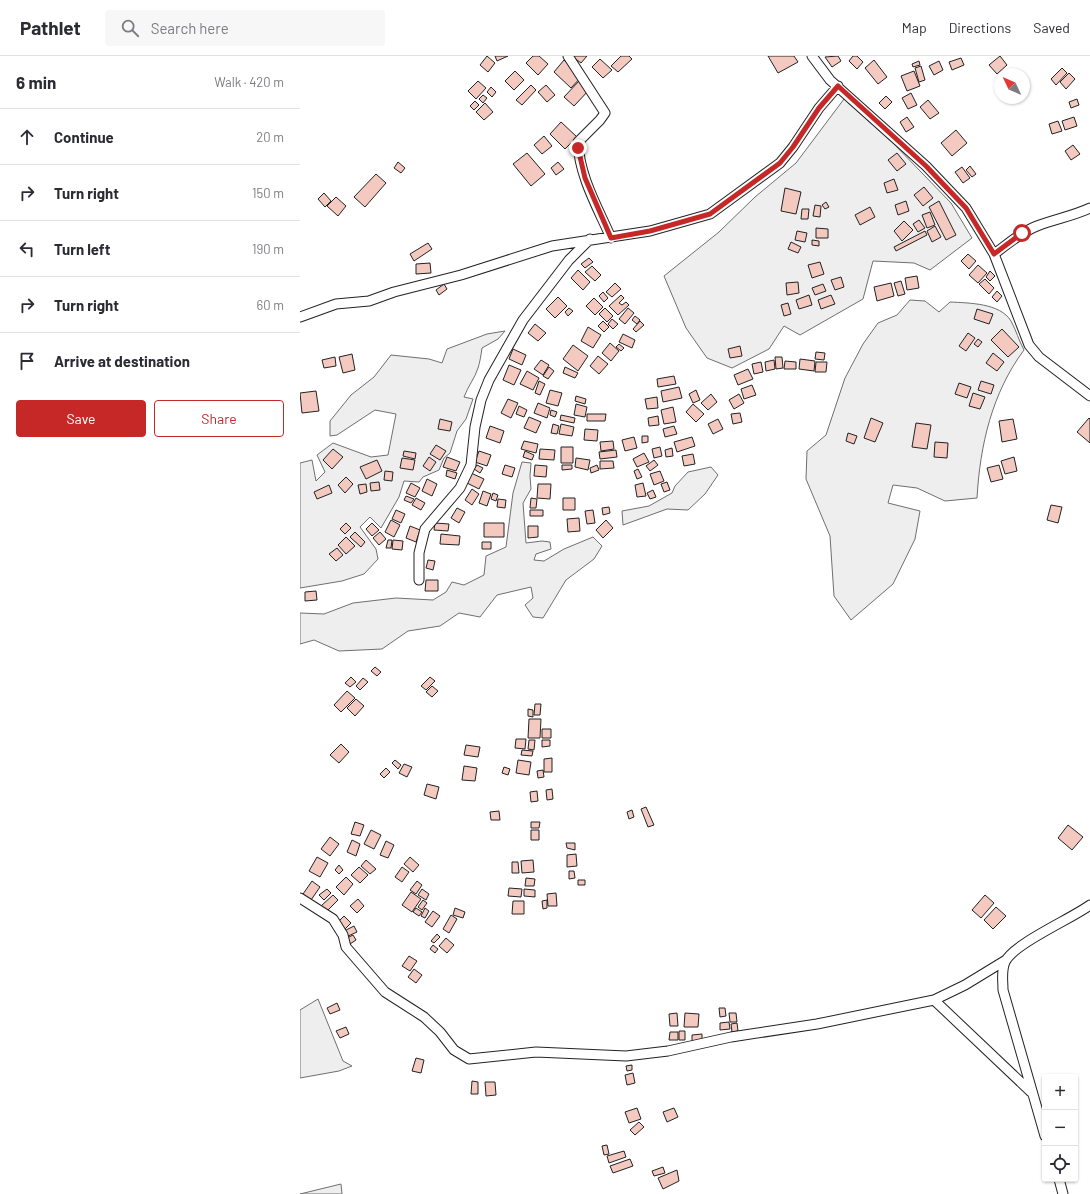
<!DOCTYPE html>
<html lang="en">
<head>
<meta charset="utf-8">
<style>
  :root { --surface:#fff; --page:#f7f7f7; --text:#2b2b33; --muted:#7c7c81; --line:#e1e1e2; --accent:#c62828 }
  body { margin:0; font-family:Barlow,sans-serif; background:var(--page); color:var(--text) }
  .controls { position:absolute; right:12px; bottom:12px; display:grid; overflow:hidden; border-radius:4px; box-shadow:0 1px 3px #0004 }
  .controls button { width:36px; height:36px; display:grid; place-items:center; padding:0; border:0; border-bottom:1px solid var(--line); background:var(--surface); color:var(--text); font:20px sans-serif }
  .compass { position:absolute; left:694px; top:12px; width:36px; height:36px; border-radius:50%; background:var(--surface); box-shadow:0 1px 3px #0004; rotate:314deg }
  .stop { position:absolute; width:12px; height:12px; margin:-9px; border:3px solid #c62828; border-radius:50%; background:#fff }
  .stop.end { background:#c62828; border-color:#fff; box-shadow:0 1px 4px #0008 }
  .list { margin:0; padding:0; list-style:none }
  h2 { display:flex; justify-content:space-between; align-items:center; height:52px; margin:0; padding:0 16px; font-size:17px }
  h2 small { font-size:13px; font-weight:400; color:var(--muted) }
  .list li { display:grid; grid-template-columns:26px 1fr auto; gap:12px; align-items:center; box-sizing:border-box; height:56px; padding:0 16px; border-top:1px solid var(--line) }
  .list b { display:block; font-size:15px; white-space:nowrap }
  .list em { font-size:13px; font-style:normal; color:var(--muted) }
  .actions { display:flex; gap:8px; padding:12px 16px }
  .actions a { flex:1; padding:9px 0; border:1px solid var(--accent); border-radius:4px; text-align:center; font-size:14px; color:var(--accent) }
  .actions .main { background:var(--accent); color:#fff }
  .icon { flex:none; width:22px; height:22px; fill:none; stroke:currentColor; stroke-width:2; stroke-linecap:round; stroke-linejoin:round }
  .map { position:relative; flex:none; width:790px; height:1138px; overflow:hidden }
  header { display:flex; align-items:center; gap:24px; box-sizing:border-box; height:56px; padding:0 20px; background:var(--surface); border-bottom:1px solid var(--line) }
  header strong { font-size:19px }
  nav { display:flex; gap:22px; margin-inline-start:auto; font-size:14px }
  .search { width:280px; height:36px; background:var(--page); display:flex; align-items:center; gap:10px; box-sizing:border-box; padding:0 14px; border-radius:4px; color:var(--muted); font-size:15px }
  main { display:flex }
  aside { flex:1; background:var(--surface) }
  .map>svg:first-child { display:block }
  .green { fill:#eee; stroke:#6f6f6f }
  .building { fill:#f3c9c0; stroke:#222 }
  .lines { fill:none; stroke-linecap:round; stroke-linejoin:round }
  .street-casing { stroke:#222; stroke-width:11 }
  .street { stroke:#fff; stroke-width:9 }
  .route { stroke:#c62828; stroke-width:5 }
</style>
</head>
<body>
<header>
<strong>Pathlet</strong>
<div class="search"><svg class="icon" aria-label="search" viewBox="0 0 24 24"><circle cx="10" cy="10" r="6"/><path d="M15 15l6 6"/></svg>Search here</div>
<nav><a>Map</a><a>Directions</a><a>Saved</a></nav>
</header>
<main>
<aside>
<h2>6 min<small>Walk · 420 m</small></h2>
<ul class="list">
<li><svg class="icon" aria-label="ahead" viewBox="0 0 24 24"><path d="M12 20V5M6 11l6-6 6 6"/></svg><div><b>Continue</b></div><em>20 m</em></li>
<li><svg class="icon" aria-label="right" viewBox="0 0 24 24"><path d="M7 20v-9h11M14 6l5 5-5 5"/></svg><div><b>Turn right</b></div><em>150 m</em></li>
<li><svg class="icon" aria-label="left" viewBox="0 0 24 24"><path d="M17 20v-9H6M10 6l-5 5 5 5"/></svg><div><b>Turn left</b></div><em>190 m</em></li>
<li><svg class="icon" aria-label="right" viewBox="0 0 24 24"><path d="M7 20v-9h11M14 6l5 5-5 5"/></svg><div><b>Turn right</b></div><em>60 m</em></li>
<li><svg class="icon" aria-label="arrive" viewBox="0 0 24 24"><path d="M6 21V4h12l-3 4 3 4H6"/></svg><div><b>Arrive at destination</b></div></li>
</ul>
<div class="actions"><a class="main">Save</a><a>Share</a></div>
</aside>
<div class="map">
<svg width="790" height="1138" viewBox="0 0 790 1138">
  <rect width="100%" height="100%" fill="#fff"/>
  <path class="green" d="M544 43 593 87 651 147 672 182 630 214 614 207 573 205 563 243 500 279 484 270 469 293 432 312 407 302 386 272 364 220 419 176 455 141 496 107Z
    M610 244 625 245 639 256 650 246C669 247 700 247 711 265 716 274 719 285 724 294 692 337 680 389 677 442L645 445 617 432 593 429 588 447 620 455 615 483 593 528 551 564 534 540 530 480 506 423 507 395 526 379 545 322 563 288 578 267 597 259Z
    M205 275 198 283 182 292C181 299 180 306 178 312 175 322 168 330 164 341L173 343 166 363 157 375 150 397 144 402 139 414 123 421 119 426 104 425 99 441 81 472 70 461 60 471 76 493 78 503 64 518 42 525 0 532V407L12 404 16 425 25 416 17 399 33 387 71 401 88 399 96 358 75 354 37 379 30 380V365L51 339 74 321 91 299 129 303 142 307 147 293 187 278Z
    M222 406 231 407 230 420 231 433 223 447 226 487 242 485 250 486 251 493 236 498 234 504 244 505 264 493 293 481 302 490 294 503 266 524 243 562 233 561 225 549 233 542 231 531 197 539 180 561 159 557 140 570 108 575 82 593 39 595 14 584 0 588V557L24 558 53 547 96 542 133 544 146 536 152 526 164 529 184 519 186 500 206 491 213 437Z
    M411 411 418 419 405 438 388 454 367 453 323 469 322 455 349 450 372 437 375 430 388 416Z
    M18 943 43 1005 52 1010 39 1015 0 1022V954Z
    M41 1128 42 1138H0Z"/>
  <path class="building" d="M187 0 195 7 188 16 180 9Z
    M195 0H208L197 5Z
    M233 0H239L248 8 238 19 226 7Z
    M274 0H287L281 7 273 1Z
    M321 0H329L332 3 318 16 311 10Z
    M468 0H494L498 6 478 17Z
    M538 0 541 5 532 11 525 1Z
    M553 0H557L563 6 557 13 549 5Z
    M700 0 707 9 697 18 689 9Z
    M661 2 664 9 652 14 649 6Z
    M300 3 312 14 303 22 292 11Z
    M264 4 282 20 271 32 254 16Z
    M574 4 587 21 578 28 565 12Z
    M619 5 620 9 613 11 612 8Z
    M639 5 643 14 634 19 629 10Z
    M621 10 625 24 619 26 615 12Z
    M762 12 767 17 756 29 751 23Z
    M215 15 224 24 214 34 205 25Z
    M614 15 620 30 607 35 601 20Z
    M769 17 775 23 766 33 760 26Z
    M280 24 290 33 274 50 264 41Z
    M178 25 186 32 176 43 168 35Z
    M231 29 236 34 222 49 216 44Z
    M246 29 255 39 247 46 238 36Z
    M191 31 196 36 192 41 187 36Z
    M611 37 617 49 608 53 602 42Z
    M183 39 187 42 183 47 179 43Z
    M586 40 592 46 585 53 579 47Z
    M777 43 779 49 771 52 769 46Z
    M628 44 639 57 630 63 620 51Z
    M175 45 179 49 174 54 170 50Z
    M185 47 193 56 184 64 176 56Z
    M607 61 614 71 606 76 600 66Z
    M774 61 777 70 765 74 762 65Z
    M758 65 762 75 752 78 749 68Z
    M261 66 277 81 265 93 250 78Z
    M656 74 667 87 652 100 641 87Z
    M244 80 252 90 242 98 234 89Z
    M773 89 780 98 771 104 765 95Z
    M227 97 245 118 231 130 213 108Z
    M597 97 606 108 597 115 588 104Z
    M98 106 105 112 101 117 94 112Z
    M258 106 264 113 256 119 251 112Z
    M670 110 676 118 672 121 666 114Z
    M662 111 670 122 663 127 655 116Z
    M76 118 86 127 65 151 54 141Z
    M594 123 598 134 587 137 584 127Z
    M624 131 633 142 623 150 614 139Z
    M485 132 501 136 496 158 481 155Z
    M24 137 31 145 25 151 18 143Z
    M36 141 46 150 38 160 27 150Z
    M606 145 609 155 598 159 595 149Z
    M639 145 656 179 646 184 629 151Z
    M526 146 529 151 525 153 522 149Z
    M515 149 521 150 520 161 513 160Z
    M570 151 575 161 560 169 555 159Z
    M502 153H509L508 163H501Z
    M630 156 635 169 627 172 622 159Z
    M619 164 625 172 618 176 613 168Z
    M604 165 613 174 602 185 594 175Z
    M635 170 641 181 632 186 627 175Z
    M516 172 528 173V182H516Z
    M497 175 507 177 505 186 495 184Z
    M625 175 627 179 596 195 594 191Z
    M512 184 519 185V190L512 189Z
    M491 186 501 191 498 197 488 193Z
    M128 187 132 193 114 205 110 198Z
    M668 198 676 205 669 213 661 205Z
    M289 202 293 206 285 212 281 208Z
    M520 206 524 218 512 222 508 209Z
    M130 207 131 217 116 218V208Z
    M678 209 687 217 678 227 669 219Z
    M292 210 301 219 295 225 285 216Z
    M278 214 290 226 283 234 271 222Z
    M690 215 695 220 690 225 686 221Z
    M617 220 619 232 607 234 605 222Z
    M541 221 544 231 535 234 531 224Z
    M685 223 694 232 689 238 679 228Z
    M601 225 605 238 598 240 594 227Z
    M498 226 499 237 487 239 486 227Z
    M315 227 321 233 312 241 306 236Z
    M591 227 594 240 577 245 574 231Z
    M144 228 147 233 139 239 136 234Z
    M523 228 526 235 515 239 512 232Z
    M697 235 702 240 697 246 692 241Z
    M303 236 308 242 304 246 299 240Z
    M321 239 324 242 319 247 322 249 326 246 329 249 318 259 309 250Z
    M509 239 512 249 499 253 496 244Z
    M531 239 535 248 521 253 518 244Z
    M258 241 267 250 255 262 246 253Z
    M294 242 303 251 295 259 286 250Z
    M488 247 491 258 484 260 481 249Z
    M269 252 273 255 268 260 265 256Z
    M305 252 313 260 307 266 299 258Z
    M328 252 334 257 325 268 319 263Z
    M677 253 693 258 689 268 674 263Z
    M335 260 340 264 337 268 332 264Z
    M312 263 318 268 313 273 308 268Z
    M303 265 309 271 304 276 298 270Z
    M340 265 344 269 336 276 333 273Z
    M235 268 246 277 238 285 228 277Z
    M288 271 301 279 293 292 281 285Z
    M702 273 719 291 708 301 691 284Z
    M668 277 675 282 666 295 659 290Z
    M323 278 335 284 332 292 319 286Z
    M678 283 682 286 678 291 674 288Z
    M310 287 319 295 311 305 302 297Z
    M319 288 324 292 321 295 316 291Z
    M273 289 288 300 278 315 263 303Z
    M440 290 442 300 430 302 428 293Z
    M213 293 226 299 222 309 209 303Z
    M516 296 525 297 524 304 515 303Z
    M693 297 704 306 697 315 686 307Z
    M52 298 55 314 43 317 39 301Z
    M298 300 308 308 299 318 290 310Z
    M35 301 36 310 24 312 22 304Z
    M475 301H482L483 312 476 313Z
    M500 303 515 305 514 315 499 313Z
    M241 304 249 309 243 319 234 313Z
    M474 304 475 313 466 315 465 306Z
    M485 305 496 306V313H484Z
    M461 306 463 316 454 318 452 308Z
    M516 306H527L526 316H515Z
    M209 309 221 314 214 329 203 324Z
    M249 311 254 315 248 323 243 320Z
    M265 311 278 317 275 322 263 317Z
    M448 313 453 323 438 329 434 319Z
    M227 315 239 322 233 334 220 328Z
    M374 320 376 328 358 331 357 323Z
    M239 325 245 328 240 339 235 337Z
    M681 325 694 329 691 338 678 334Z
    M659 327 671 331 667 342 655 338Z
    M452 329 456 339 444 343 441 333Z
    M379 331 382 342 363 346 361 335Z
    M250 334 262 337 258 350 246 347Z
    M396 334 400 344 393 347 389 338Z
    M16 335 19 355 2 357 0 337Z
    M673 337 685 341 680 353 669 350Z
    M411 338 417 346 408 354 401 347Z
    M439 338 444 347 434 353 429 344Z
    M276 340 286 343 285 348 275 345Z
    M357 341 358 352 347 353 345 343Z
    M208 343 218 347 211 362 201 357Z
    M238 347 250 352 247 362 234 357Z
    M276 348 287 351 285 361 274 359Z
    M393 348 404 358 396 366 386 356Z
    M219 350 227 354 224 361 216 358Z
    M373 351 376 366 364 368 361 354Z
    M251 354 257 356 255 361 250 359Z
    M440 357 442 366 433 368 431 358Z
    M287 358H306L305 365H287Z
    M261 359 275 362 274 367 260 364Z
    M358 360 359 369 349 370 348 362Z
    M229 361 241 366 236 377 224 372Z
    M571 362 583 367 575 386 564 382Z
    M789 362 790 363V387L777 376Z
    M140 363 152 366 150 375 138 373Z
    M418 363 423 373 413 378 408 368Z
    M713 363 717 383 702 386 699 365Z
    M616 367 631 369 627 393 612 391Z
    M253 368 259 370 257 378 251 377Z
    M261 368 274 371 272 380 259 378Z
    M190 370 204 375 200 387 186 382Z
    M374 370 377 378 365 381 363 373Z
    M285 373 298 374 297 385 284 384Z
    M548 377 557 380 554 388 546 385Z
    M342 380H348V386L342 387Z
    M334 381 337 392 325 395 322 384Z
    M392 381 395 390 377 396 374 386Z
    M224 385 238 388 236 397 221 393Z
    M313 385 314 393 301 395 300 386Z
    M635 386 648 387 647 402 634 401Z
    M136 389 146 395 140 404 130 398Z
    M261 391H273V407H261Z
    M360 391 362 400 354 402 352 393Z
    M372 392 373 400 366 401 365 394Z
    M33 393 43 401 32 413 23 404Z
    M240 393 255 394 254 404 239 403Z
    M316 394 317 401 300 403 299 396Z
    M104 395 116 397 115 403 103 400Z
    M179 395 191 399 187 410 175 406Z
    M225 395 234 399 232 404 223 401Z
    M344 397 349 406 337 411 333 403Z
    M393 398 395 408 384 410 382 400Z
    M129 401 136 406 130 415 123 410Z
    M147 401 160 406 156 415 143 411Z
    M714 401 717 415 705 418 701 405Z
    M102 402 115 404 113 414 100 412Z
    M276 402 290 404 288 414 275 411Z
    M77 404 82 415 66 423 60 411Z
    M354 404 358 409 350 415 346 410Z
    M300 405H313L314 412 300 413Z
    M177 409 183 412 180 417 174 413Z
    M205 409 215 412 212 421 202 418Z
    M235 409 247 410 246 421 234 420Z
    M262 409H272V413L262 414Z
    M297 409 299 414 291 417 290 412Z
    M699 409 703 423 691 426 687 412Z
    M338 413 342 421 337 423 334 415Z
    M147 414 157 417 155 423 146 420Z
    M85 415 93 416 92 425 84 424Z
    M360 415 364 425 354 429 350 418Z
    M171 417 184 423 179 433 167 427Z
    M46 421 53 428 45 437 38 429Z
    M127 423 137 428 132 440 122 435Z
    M79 426 80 434 71 435 70 427Z
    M367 426 370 434 364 436 361 428Z
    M111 427 120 432 115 441 106 437Z
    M343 427 346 440 337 441 335 429Z
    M66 428 67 436 60 438 58 429Z
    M238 428H251L250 443 237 442Z
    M29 429 32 437 17 443 14 436Z
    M172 433 179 438 172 449 165 444Z
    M353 434 356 441 350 443 347 437Z
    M183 435 191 438 187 450 179 447Z
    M193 437 198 439 196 445 191 443Z
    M106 440 114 443 111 447 104 444Z
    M116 442 125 447 121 454 112 449Z
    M231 442 237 443 236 452H230Z
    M263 442H275V454H263Z
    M198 443 206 444 205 452 197 451Z
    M751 449 762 451 758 467 747 464Z
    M309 451 310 457 303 459 302 452Z
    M157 452 165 456 159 467 151 462Z
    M96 454 105 458 101 467 92 463Z
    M230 454H243V460H230Z
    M293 454 295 467 287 468 285 455Z
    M279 462 280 475 268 476 267 463Z
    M91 464 100 469 94 481 85 476Z
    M306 464 313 472 303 482 296 474Z
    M46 467 51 472 45 478 40 473Z
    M72 467 79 474 72 480 66 473Z
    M135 467 149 468 148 475 134 474Z
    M184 467H204V481H184Z
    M110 470 120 474 116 486 106 482Z
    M228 470H238V481L228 482Z
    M55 476 65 486 61 491 50 481Z
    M80 476 86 483 79 489 73 482Z
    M141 478 160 480 159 489 140 488Z
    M46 481 55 490 46 498 38 489Z
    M88 484H92L91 492H86Z
    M93 484 103 485 102 494 92 493Z
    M182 486H191V493H182Z
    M37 492 43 499 36 505 29 498Z
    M128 504 135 505 133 514 126 512Z
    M126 524H138V535H125Z
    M16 535 17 544 5 545V536Z
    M75 611 81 616 77 620 71 615Z
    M51 621 56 626 50 631 45 627Z
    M130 621 135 625 126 634 121 630Z
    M63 622 68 626 60 634 56 630Z
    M132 630 138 635 132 641 126 636Z
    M47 635 55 642 41 656 34 649Z
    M56 643 64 650 55 660 47 652Z
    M235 648H241L240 659H234Z
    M228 653 233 654V661L228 660Z
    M229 663H241L240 682H228Z
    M242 673H251V682H242Z
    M216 683H226L225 693 215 692Z
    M229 684H235L234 694 228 693Z
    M242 684H250V690L242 691Z
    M41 688 49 696 39 707 30 699Z
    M166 689 180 691 178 701 164 699Z
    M222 694 233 695 232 700 221 699Z
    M252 702V716H244V703Z
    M95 704 101 709 98 713 92 707Z
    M218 704 231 706 229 719 216 717Z
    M104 708 112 711 107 721 99 717Z
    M164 710 177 712 175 725 162 724Z
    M204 711 210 713 208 719 202 717Z
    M86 712 90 716 84 722 80 718Z
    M243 714 244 721 238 722 237 715Z
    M127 728 139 731 136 743 124 739Z
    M252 733 253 743 247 744 246 734Z
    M237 735 238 745 231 746 230 736Z
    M346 751 354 769 348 771 341 753Z
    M332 754 334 761 329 763 327 756Z
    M199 755 200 764H191L190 756Z
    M55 766 64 769 60 780 51 778Z
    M231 766H240L239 772H231Z
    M768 769 783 781 772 794 758 782Z
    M71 774 81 779 74 793 64 788Z
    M231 774H239V784H231Z
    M30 781 39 788 30 800 21 793Z
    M52 784 60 788 56 800 47 796Z
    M86 785 94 789 88 802 80 799Z
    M266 787H275V794L267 792Z
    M276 798 277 810 267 811V799Z
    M17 801 28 807 20 821 9 815Z
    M110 801 119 809 113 816 104 808Z
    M66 804 76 813 70 818 61 810Z
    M233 804 234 816 222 817 221 805Z
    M212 806H218L219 817H212Z
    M39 809 43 814 39 818 35 814Z
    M59 811 68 819 60 827 51 819Z
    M102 811 109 816 102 826 95 821Z
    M269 815H274L275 822 269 823Z
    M46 821 53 828 44 839 36 831Z
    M226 822 235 823 234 830H225Z
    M278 824H285V829H278Z
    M12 825 20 831 11 844 3 838Z
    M117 825 122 829 116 838 110 834Z
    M209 832 222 833 221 841 208 840Z
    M27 833 31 837 24 844 19 839Z
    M122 833 129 838 126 844 118 839Z
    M224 833 235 834V841L224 840Z
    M111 836 121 843 112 856 102 849Z
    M256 837 257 850H248L247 838Z
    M33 839 38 844 27 855 21 850Z
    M685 839 694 847 681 862 672 854Z
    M58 843 64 850 57 857 50 850Z
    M123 844 127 847 122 854 118 851Z
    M247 844V852L243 853 242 845Z
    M213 845H224V858H212Z
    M696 851 706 860 693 873 684 864Z
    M116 852 122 856 119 860 113 856Z
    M125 852 129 855 125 862 121 860Z
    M155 852 165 856 163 862 153 859Z
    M133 855 140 860 132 871 125 866Z
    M151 859 157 863 149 877 143 873Z
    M44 860 51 867 45 873 38 866Z
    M54 870 57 876 46 881 44 875Z
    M137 878 140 881 134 887 131 885Z
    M53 879 56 884 50 888 47 882Z
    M146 882 154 889 147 897 139 890Z
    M133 889 138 893 135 897 130 893Z
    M109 900 117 905 110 915 102 910Z
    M114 913 122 919 116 927 108 921Z
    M37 947 40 954 30 958 27 952Z
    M419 952H425L426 960 420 961Z
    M377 957 378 970H370L369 958Z
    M385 957 399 958 398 971H384Z
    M429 957H436L437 966H430Z
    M429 966 430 973 420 974V967Z
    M437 967 438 975 432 976 431 968Z
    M46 971 49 978 40 982 36 975Z
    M379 975H385V984H379Z
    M370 976H378V984H369Z
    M402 978V984L392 985V979Z
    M116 1002 124 1004 121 1017 112 1015Z
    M332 1009V1014L327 1015 326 1010Z
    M333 1017 335 1027 327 1029 325 1019Z
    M172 1025 178 1026V1038H171Z
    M185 1026H195L196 1039 186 1040Z
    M337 1052 341 1063 329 1067 325 1056Z
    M374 1052 378 1061 367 1066 363 1056Z
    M339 1066 344 1071 335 1079 330 1074Z
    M307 1089 309 1098 304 1099 302 1090Z
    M324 1095 326 1101 309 1107 307 1100Z
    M330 1103 333 1110 313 1117 310 1110Z
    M363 1111 365 1117 354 1120 352 1115Z
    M377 1114 379 1125 363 1133 358 1122Z"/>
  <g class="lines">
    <defs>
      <path id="street" d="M268 0 305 57 300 64 278 86C279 120 298 152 311 182
        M512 0 530 24 626 110 666 152 694 198 729 289 739 301 790 340
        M694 198C708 188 721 176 737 170 755 163 773 160 790 152
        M0 261 36 248 69 245 94 236 161 219 252 190 350 175 410 158 480 107 493 91 519 52 538 30
        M119 524V497L125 473 160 432 171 409 175 371 181 344 189 324 223 264 269 204 290 183
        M0 842 33 863 43 879 46 891 85 936 124 961 140 976 154 994 169 1003 236 996 326 1000 368 995 431 981 517 968 634 944 665 929 706 904
        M634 944 731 1036
        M745 1080 703 934C703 924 701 915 705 906 713 888 771 863 790 849
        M759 1123 763 1138"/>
    </defs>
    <use href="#street" class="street-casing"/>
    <use href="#street" class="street"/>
  </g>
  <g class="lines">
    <path class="route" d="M278 92 285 122 311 182 350 175 410 158 480 107 493 91 519 52 538 30 626 110 666 152 694 198 722 177"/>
  </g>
</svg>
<div class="controls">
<button>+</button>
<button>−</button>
<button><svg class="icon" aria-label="locate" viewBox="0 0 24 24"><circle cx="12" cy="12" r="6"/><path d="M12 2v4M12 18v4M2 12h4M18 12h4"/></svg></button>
</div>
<svg class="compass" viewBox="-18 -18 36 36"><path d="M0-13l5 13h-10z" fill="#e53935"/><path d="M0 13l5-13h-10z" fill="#7c7c81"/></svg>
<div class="stop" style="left:722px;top:177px"></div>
<div class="stop end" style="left:278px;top:92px"></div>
</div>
</main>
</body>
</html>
